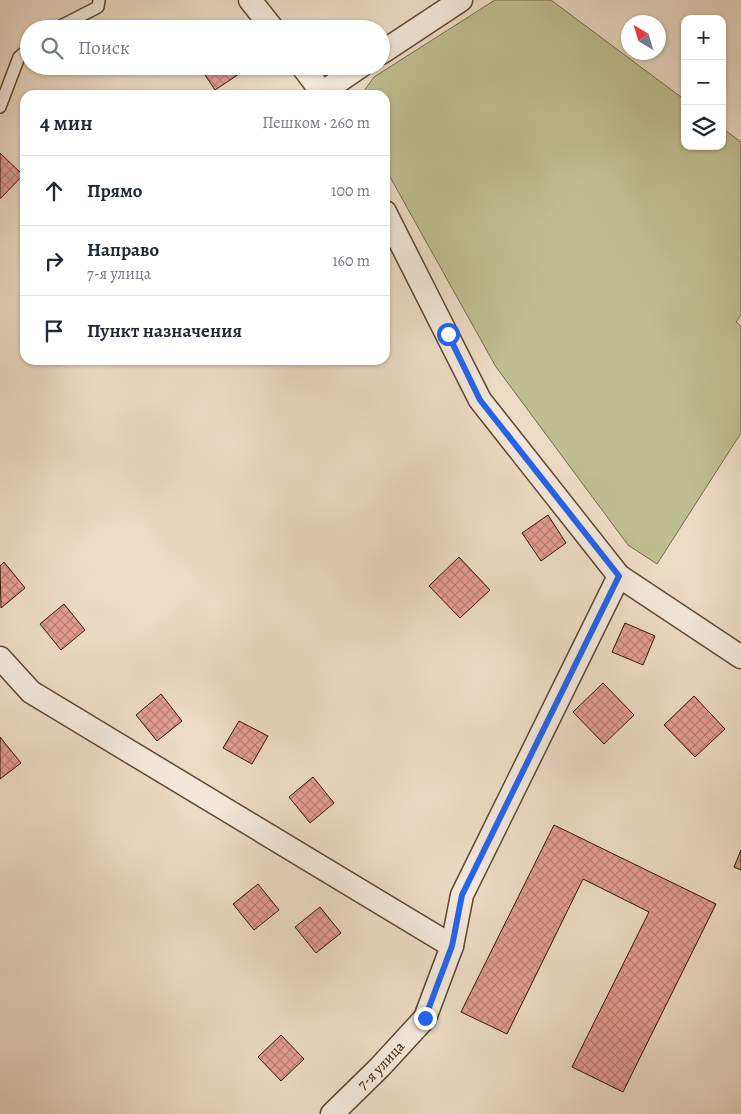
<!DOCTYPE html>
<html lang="ru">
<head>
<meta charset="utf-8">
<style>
  :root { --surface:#fff; --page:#f6f6f7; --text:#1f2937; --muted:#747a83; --line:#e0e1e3 }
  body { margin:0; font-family:Alegreya,serif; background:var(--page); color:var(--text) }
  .controls { position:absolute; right:15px; top:15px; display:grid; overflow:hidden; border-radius:10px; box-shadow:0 1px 4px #0004 }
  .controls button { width:45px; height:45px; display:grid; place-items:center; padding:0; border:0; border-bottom:1px solid var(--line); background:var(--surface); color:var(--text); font:25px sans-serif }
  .compass { position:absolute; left:621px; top:15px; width:45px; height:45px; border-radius:50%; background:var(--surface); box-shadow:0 1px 4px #0004; rotate:322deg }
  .stop { position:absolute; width:15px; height:15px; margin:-11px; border:4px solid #2563eb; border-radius:50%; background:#fff }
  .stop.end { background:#2563eb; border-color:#fff; box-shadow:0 1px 5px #0008 }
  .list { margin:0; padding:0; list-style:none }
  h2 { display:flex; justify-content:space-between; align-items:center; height:65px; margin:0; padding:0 20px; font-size:21px }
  h2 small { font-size:16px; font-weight:400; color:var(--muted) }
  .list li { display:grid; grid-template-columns:32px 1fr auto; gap:15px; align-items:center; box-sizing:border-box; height:70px; padding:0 20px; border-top:1px solid var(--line) }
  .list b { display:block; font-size:19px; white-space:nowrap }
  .list p { margin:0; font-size:16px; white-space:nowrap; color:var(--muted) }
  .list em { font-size:16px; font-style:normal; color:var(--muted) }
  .icon { flex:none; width:28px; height:28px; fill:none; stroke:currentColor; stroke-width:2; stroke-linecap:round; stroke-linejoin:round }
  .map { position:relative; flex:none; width:741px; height:1114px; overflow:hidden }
  .search { position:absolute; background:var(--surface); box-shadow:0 1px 4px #0004; left:20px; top:20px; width:370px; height:55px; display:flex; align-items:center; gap:12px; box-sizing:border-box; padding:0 18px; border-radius:28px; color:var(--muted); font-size:19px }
  .panel { position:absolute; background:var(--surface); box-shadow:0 1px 4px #0004; left:20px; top:90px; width:370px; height:275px; border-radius:15px }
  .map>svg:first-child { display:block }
  .park { fill:#bebd90; stroke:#776a48 }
  .building { fill:url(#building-cross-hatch); stroke:#301600 }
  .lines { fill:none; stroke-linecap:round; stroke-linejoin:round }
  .lane-casing { stroke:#5f4731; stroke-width:14 }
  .street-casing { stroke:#5f4731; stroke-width:25 }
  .lane { stroke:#f2e7d9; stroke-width:11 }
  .street { stroke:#f2e7d9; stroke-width:22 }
  .route { stroke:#2563eb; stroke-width:6 }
  .labels { text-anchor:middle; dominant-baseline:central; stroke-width:5; stroke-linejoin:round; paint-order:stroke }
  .street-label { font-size:15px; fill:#301600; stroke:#f2e7d9 }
</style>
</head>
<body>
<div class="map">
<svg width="741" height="1114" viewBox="0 0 741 1114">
  <defs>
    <pattern id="building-cross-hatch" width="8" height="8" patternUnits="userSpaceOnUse" patternTransform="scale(1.25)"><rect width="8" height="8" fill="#e39c92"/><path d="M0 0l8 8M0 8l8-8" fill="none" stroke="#b87e75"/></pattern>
  </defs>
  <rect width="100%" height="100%" fill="#ebdac4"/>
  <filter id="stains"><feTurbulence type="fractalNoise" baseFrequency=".004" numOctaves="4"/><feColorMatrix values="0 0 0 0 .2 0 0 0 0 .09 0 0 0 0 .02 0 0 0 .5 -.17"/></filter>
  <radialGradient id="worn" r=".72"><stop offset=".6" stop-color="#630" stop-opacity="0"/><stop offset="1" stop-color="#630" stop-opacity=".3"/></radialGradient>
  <path class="park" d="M495 0H551L685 100V146H722V128L741 142V315L736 322 741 326V433L657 564 628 545 496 367 385 168V95H361L374 77Z"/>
  <path class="building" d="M199 66H238L242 72 215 90Z
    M0 153 23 175 1 198H0Z
    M548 515 566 543 541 561 522 533Z
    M459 557 490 590 460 618 429 586Z
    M4 562 25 588 1 608 0 566Z
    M64 604 85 630 61 650 40 624Z
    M625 623 655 636 643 665 612 652Z
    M603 683 634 715 604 744 573 712Z
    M161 694 182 721 157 741 136 715Z
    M694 696 725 729 695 757 664 725Z
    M239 721 268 736 252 764 223 748Z
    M0 737 21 763 0 779Z
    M313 777 334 803 310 823 289 797Z
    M554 825 716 904 623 1092 572 1067 649 912 583 879 507 1034 461 1012Z
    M741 850V870L734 867Z
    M258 884 279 910 254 930 233 904Z
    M320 907 341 933 316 953 295 927Z
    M281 1035 304 1059 281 1081 258 1057Z"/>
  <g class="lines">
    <defs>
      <path id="lane" d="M55 29 98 7 99 0
        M0 107 19 57 29 49"/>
      <g id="street">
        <path d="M250 0 273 29"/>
        <path d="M381 53 461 0"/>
        <path d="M302 66 324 95"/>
        <path d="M323 92 361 66"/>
        <path d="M385 212 480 400 619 576 741 657"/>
        <path d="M0 658 31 692 452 946"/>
        <path id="s1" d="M332 1114 380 1067 425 1018 452 946 462 895 619 576"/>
      </g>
    </defs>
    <use href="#lane" class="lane-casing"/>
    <use href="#street" class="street-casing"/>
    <use href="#lane" class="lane"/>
    <use href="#street" class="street"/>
  </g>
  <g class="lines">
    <path class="route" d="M425 1018 452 946 462 895 619 576 480 400 448 334"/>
  </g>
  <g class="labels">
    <g class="street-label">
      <text stroke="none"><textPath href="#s1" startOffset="69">7-я улица</textPath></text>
    </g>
  </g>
  <rect width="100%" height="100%" filter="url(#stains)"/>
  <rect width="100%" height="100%" fill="url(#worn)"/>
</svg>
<div class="controls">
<button>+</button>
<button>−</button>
<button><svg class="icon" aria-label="layers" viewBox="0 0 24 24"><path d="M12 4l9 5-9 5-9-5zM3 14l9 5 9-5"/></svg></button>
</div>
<svg class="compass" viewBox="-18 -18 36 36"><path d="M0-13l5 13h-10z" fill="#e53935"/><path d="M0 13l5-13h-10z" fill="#747a83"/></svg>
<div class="stop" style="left:448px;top:334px"></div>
<div class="stop end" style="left:425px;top:1018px"></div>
<div class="search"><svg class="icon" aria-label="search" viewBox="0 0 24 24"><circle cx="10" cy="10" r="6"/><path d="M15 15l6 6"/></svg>Поиск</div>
<section class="panel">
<h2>4 мин<small>Пешком · 260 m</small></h2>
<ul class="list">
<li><svg class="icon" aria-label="ahead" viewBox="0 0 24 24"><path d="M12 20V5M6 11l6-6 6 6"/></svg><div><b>Прямо</b></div><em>100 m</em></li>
<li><svg class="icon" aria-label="right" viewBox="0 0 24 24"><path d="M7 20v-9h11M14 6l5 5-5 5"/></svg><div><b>Направо</b><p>7-я улица</p></div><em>160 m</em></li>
<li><svg class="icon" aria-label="arrive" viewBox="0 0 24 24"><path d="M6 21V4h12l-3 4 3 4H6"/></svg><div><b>Пункт назначения</b></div></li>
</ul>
</section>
</div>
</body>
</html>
